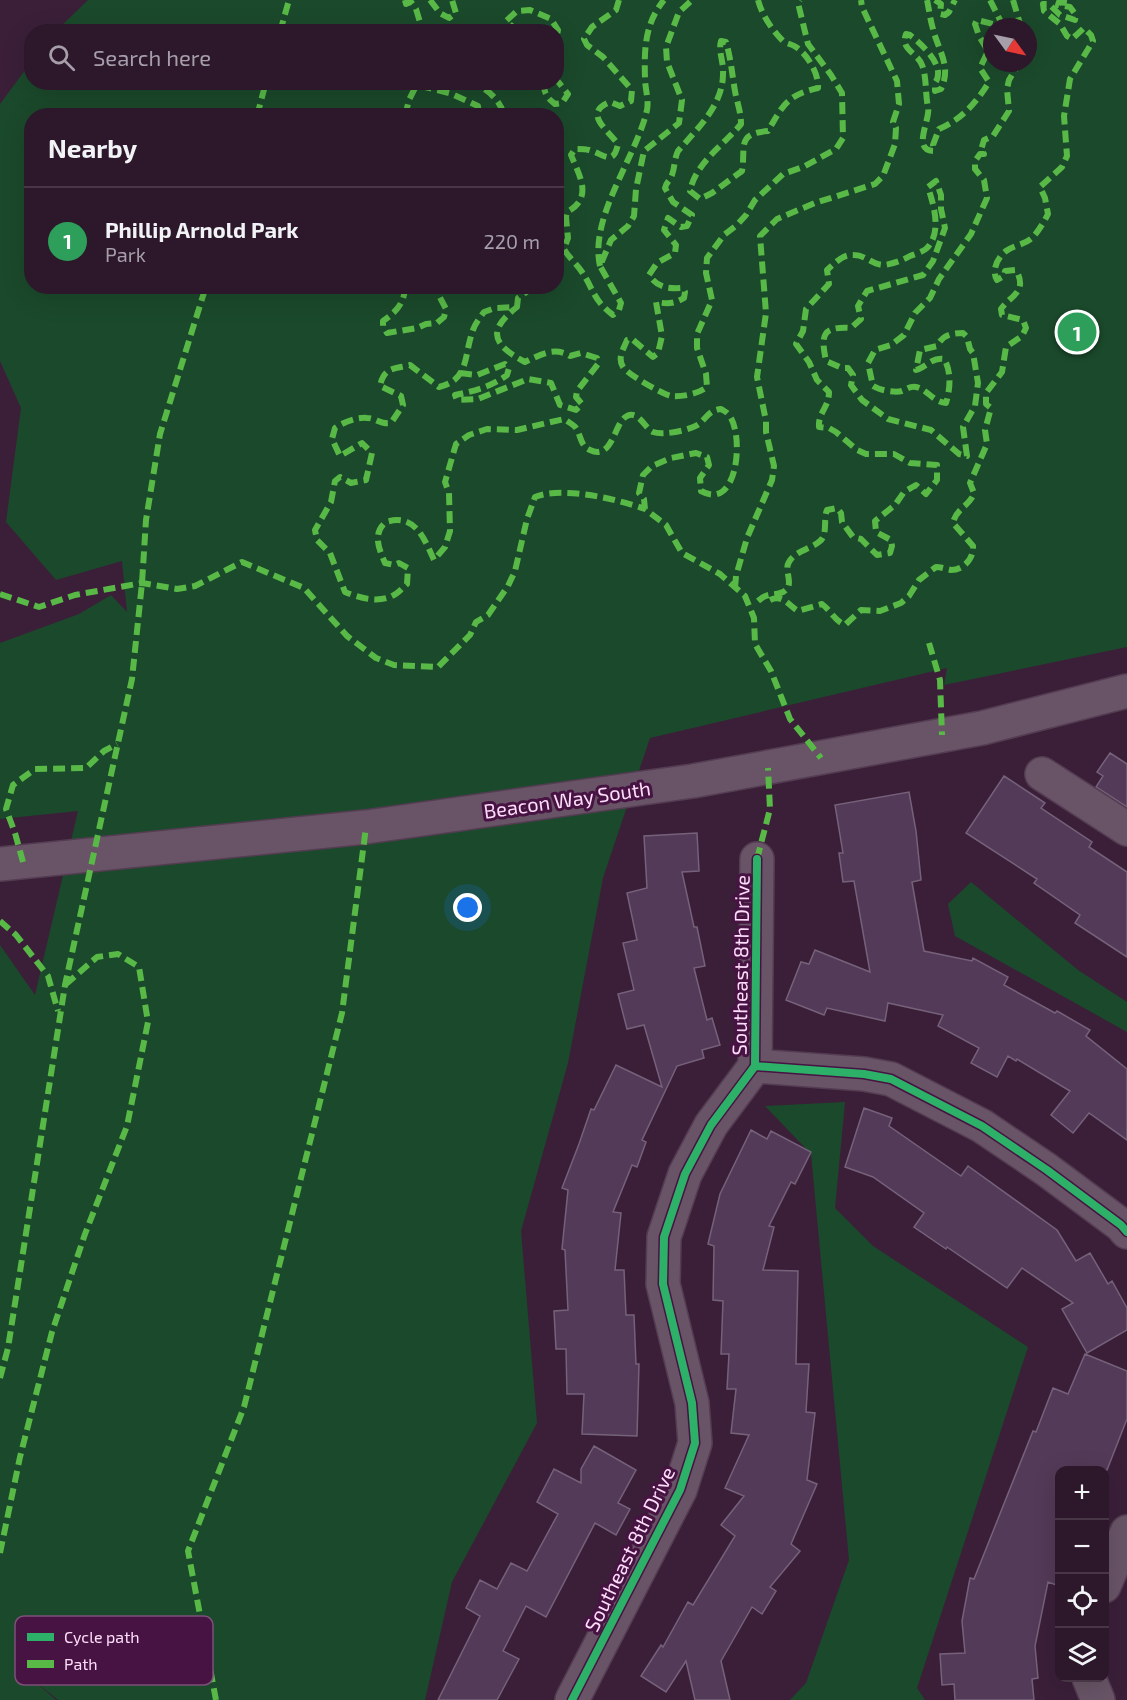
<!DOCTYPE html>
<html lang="en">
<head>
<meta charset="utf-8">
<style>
  :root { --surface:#2c172b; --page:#342033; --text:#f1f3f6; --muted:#a69fa9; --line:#483647; --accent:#2563eb }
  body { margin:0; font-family:"Exo 2",sans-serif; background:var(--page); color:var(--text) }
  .controls { position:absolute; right:18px; bottom:18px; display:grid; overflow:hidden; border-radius:12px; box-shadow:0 6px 24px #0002 }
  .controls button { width:54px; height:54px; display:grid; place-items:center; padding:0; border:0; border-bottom:2px solid var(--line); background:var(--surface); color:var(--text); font:30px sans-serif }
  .compass { position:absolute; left:983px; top:18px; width:54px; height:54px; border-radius:50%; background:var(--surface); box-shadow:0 6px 24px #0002; rotate:123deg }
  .you { position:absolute; left:468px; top:908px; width:21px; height:21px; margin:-15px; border:4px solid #fff; border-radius:50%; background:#1a73e8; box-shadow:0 0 0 9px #1a73e833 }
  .badge { display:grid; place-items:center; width:39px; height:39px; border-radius:50%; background:var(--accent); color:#fff; font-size:20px; font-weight:700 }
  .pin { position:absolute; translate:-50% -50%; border:3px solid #fff; box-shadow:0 2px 6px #0006 }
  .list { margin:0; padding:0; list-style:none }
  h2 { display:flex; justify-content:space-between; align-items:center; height:78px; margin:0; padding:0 24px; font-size:26px }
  h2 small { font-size:20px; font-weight:400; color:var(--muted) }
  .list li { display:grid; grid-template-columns:39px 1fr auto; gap:18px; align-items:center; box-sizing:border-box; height:108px; padding:0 24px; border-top:2px solid var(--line) }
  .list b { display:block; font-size:22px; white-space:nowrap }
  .list p { margin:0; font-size:20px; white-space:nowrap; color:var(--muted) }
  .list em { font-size:20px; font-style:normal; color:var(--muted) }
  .icon { flex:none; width:33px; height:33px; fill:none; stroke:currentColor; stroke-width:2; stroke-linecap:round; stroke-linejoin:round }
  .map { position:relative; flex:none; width:1127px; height:1700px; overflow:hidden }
  .search { position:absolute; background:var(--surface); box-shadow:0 6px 24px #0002; left:24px; top:24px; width:540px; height:66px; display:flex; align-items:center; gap:15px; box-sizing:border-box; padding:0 21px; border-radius:24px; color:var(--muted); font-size:22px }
  .panel { position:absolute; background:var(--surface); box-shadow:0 6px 24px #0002; left:24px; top:108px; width:540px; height:186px; border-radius:24px }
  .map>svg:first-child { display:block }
  .green { fill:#1b492b; fill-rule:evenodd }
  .building { fill:#533a58; stroke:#75627a; stroke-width:1.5 }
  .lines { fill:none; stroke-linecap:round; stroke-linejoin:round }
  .minor-casing { stroke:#543c52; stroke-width:36 }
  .minor { stroke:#685466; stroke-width:33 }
  .quiet { stroke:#58b947; stroke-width:6; stroke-dasharray:12 6; stroke-linecap:butt }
  .cycleway-casing { stroke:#471343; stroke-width:11 }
  .cycleway { stroke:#2db169; stroke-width:8 }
  .labels { text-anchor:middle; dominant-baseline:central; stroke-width:6; stroke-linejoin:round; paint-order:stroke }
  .street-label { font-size:20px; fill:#fdddf9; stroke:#471343 }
  .key { fill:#471343; stroke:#7e507a; stroke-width:1.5 }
  .key-label { font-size:16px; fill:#fdddf9 }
</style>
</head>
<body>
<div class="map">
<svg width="1127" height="1700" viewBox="0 0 1127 1700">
  <rect width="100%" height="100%" fill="#3b1f39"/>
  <path class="green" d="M88 0H1127V647L944 685 947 668 650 738 603 878 568 1063 521 1231 537 1423 452 1582 425 1700H58L31 1678 56 1700H0V945L35 995 78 811 0 819V643L79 614 111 595 127 612 122 561 56 580 6 522 21 408 0 361V104L31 62 32 82H556V32L56 31ZM992 27H1028V63H992ZM32 116H556V286H32Z
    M971 882 1078 970 1127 1002V1032L955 936 948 904Z
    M845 1102 835 1208 873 1246 1028 1347 917 1688 925 1700H790L806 1683 849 1560 811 1154 765 1106Z"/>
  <path class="building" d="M1110 753 1127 764V807L1096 787 1103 776 1097 772Z
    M1004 776 1045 803 1041 808 1092 842 1089 847 1127 872V957L1075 923 1080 915 1034 883 1037 879 966 833Z
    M909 792 916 831 921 880 912 882 924 951 972 961 973 958 1008 977 1004 985 1055 1013 1057 1011 1090 1030 1086 1036 1127 1069V1140L1089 1113 1073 1133 1051 1115 1070 1091 1017 1059 1016 1061 1008 1056 997 1077 971 1063 979 1048 938 1026 943 1015 888 1003 885 1021 827 1008 824 1015 786 1000 801 962 809 964 815 950 870 972 854 881 843 882 839 853H843L835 805Z
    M697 833 699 871 682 872 694 927H697L705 966 694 968 707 1020 712 1018 720 1045 702 1050 704 1058 677 1066 642 1140 646 1142 637 1167 632 1165 613 1212 621 1213 615 1270H624L626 1315H634L636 1364H639L637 1436 582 1434 584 1394H567L566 1349H556L554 1311 568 1310 565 1250 562 1249 568 1190 562 1188 579 1144 591 1109 594 1110 616 1065 662 1087 644 1025 627 1029 618 994 634 990 623 943 637 940 627 893 647 888 644 836Z
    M864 1108 892 1118 889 1126 961 1176 968 1166 1057 1230 1076 1261 1090 1253 1108 1284 1112 1281 1127 1308V1330L1087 1353 1062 1309 1073 1303 1022 1268 1007 1288 947 1247 946 1249 914 1227 924 1213 873 1177 845 1167Z
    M751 1130 767 1139 771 1131 811 1152 795 1184 791 1182 769 1226 774 1227 763 1270 798 1271 796 1364H809L806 1412 815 1413 807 1480 817 1484 791 1544 800 1551 770 1587 776 1591 762 1614 752 1607 721 1661 730 1700H695L686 1661 666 1692 641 1676 661 1645 663 1647 688 1602 693 1605 735 1536 721 1525 744 1496 725 1488 749 1435 731 1433 736 1389H727L729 1354H721L723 1301 713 1300 714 1246 708 1244 720 1194Z
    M1085 1354 1127 1371V1419L1107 1470H1059V1586L1048 1582 1035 1646 1038 1678 1032 1679 1034 1700H955L954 1684 942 1685 940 1654 965 1653 962 1621 970 1578 974 1579 1033 1431 1036 1432 1053 1388 1068 1394Z
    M594 1446 636 1470 618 1503 630 1509 616 1535 595 1523 546 1617 526 1606 503 1651 519 1659 497 1700H438L480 1616 466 1608 480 1580 497 1589 511 1563 527 1571 558 1514 537 1502 554 1469 581 1483V1469Z"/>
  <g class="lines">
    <defs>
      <path id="minor" d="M1042 774 1127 829
        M0 864 366 827 693 781 982 728 1127 691
        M755 1066 864 1074 891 1079 982 1126 1047 1170 1121 1225 1127 1232
        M1104 1586 1127 1532
        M1089 1678 1098 1700
        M572 1700 680 1490 695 1443 692 1403 663 1284 664 1237 685 1174 711 1125 755 1066 757 859"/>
    </defs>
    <use href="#minor" class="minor-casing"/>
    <use href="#minor" class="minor"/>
    <path class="quiet" d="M405 0 406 4 411 2 416 9 423 32
      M430 0 440 13 449 18 456 13 452 0
      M619 0 616 10 592 27 584 39 587 45 603 57 632 90 631 101 620 106 610 102C582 113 608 130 618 144 613 167 604 154 589 150 585 149 579 149 575 149L571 155C579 175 594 198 567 212L566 217 568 238 564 249C569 258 576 263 582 272 594 290 593 300 613 315L619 310 621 303 600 266 611 240 628 226 634 216 636 189 644 151 679 123 682 100 667 62 666 47 679 12 692 0
      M758 0C762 15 772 30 783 41 787 44 792 44 796 47 808 55 819 74 818 88 787 95 783 105 768 131 736 134 746 146 742 171L712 193 700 199 690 191C696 162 724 145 741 124 741 111 737 103 735 91 732 74 731 59 726 42L721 41C718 52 724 62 723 74 723 105 698 128 678 151 674 159 675 167 672 175 670 181 666 182 665 188L673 202 692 215 687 226 681 227 668 218 664 230 676 245 675 253 657 263 649 275C657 287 667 289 682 288L685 292 684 298C674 304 667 304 656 302L662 336 658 353 653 357 632 339 627 340C624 348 617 358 623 367 627 374 662 394 671 396 682 397 698 394 707 387L706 374 697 348V334L712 300 706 273 707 258 724 235 737 225 746 215 755 200 783 174 803 167 836 149 843 138 842 93 831 75 808 44 798 3 800 0
      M927 0C929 9 930 19 933 29 938 50 952 66 941 89L935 91V83C947 66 921 44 910 35L906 34C900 50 917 52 922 65 927 78 925 94 928 107 931 119 911 151 934 151L933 145 939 129C962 119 976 103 989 82L980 68 988 51 979 36 975 24 977 20 993 24H1002L990 0
      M935 0 941 4 940 14 945 15 949 12 955 0
      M1013 0 1021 27
      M280 32 289 0
      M519 32 506 21 517 11 530 10 551 19 558 30 556 41
      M450 82C459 85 467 83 475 85 488 88 502 103 504 116
      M543 82C544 93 547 98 555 104L562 103 568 94 556 79
      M257 116 266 82
      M405 116 409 100 416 86H421L452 94 478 106 479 116
      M600 266C589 217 636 158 647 110 649 100 645 88 645 78 644 49 645 23 664 0
      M405 286C405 303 396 312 383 321V326L387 333 417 328 426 324 437 323 444 317 446 309 434 286
      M525 286 529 290 518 298 517 307 495 308 484 312C479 319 474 325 472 333 464 356 469 380 439 387L410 365C394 369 384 367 380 386L401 396 403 405 391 423C381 425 376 418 367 418 357 417 344 422 335 428L332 439 340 456 362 443 372 453 366 480 351 483 340 477 335 481 331 502 315 530 317 540 330 553 345 592C359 598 378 603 392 596 398 594 403 587 407 584L408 568 399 563 394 565 385 563C379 549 372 533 386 522 415 513 424 538 434 560L445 547 450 531 449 493 445 482 456 444 469 435 487 429 517 430 564 419C568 422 573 424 576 428 581 435 580 446 590 450 613 461 614 422 627 416 639 410 645 429 653 432 663 436 691 430 699 424 707 417 710 410 721 409 724 411 727 412 729 415 744 433 739 512 701 491L700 478 709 465 707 457 696 453 671 458 652 466 643 475 639 493 644 499 645 509 666 525 682 553 720 574 745 596 754 618 755 644 771 671 790 719 821 758
      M460 373 477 375 505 364 509 368 507 375C491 387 474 391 455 395L457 400 478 399 528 379 551 383 560 405 576 410 582 404 576 397 577 391 598 364 597 358 581 353 570 356C554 346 540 355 525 362 493 345 486 331 517 307
      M735 588 736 576 747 538 772 480 774 466 766 432V421L757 377 766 313 760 236 777 219 815 203 875 184 883 176 895 144 896 128 893 122 899 104 897 81 862 7 861 0
      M0 594 39 607 75 595 142 583 177 589 195 586 242 562 304 588 347 636 376 658 394 665 438 667 470 635 476 622 488 615 508 586 515 571 527 519 535 497C562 486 617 499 645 509
      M770 600C783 594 788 605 798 611L822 604C831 611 834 620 845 625L861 610 880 611 901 603 909 596 919 580 936 567C941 567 946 569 951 570 964 570 974 558 973 546L953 523C956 508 970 506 974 493L970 483 987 444 985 430 991 408 986 404V393L1002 372 1006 347 1022 336 1026 328 1023 320 1002 315 1001 309C1011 295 1028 292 1016 270L1005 271 1004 276 997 280C991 270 998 257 1006 251 1014 245 1024 245 1032 238 1038 232 1044 222 1048 214L1045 198 1040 187 1062 167 1067 156 1064 116 1070 79 1093 41 1091 35 1084 28 1072 39 1067 36 1060 24 1044 11 1043 4H1049L1060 15 1075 20 1076 15 1070 7 1058 5 1059 2 1067 3 1070 0
      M758 601C769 591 773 597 783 592 796 585 783 571 789 562 795 551 811 549 820 541 828 535 823 519 827 510L837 508 841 513 842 522 853 537 861 539 877 555 890 553 892 546 891 540 876 532 875 521 895 505 904 492 916 485 926 494 937 480V465L910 463 894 454H866L857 450 836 432 829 428 819 427C818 412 829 408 829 392L817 380 809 362 796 344 803 331 806 309 829 284 827 270C835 263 843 254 854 255 866 255 872 265 884 265 893 264 903 260 910 256 915 254 923 252 927 248 942 232 934 206 928 187L936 181 941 195V209L945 228 933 261 923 275 867 291 858 306 861 319 851 328C821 326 821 336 826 361L842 368H848L853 375 851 385 862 400 888 419 931 430 959 454 967 456 963 427 975 406 978 383 973 353 970 349 967 337 963 333C951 333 943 335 937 346L920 350 916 370C926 367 932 357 944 359 952 372 950 390 946 403 933 402 927 389 916 387 910 386 907 389 902 391 894 393 879 390 873 386L868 363 875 350 891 345 904 335 915 313 930 298 939 279 971 234 987 198 984 180 975 169V161L980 154H984L981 150 984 140 993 136 1009 111 1007 89 1009 80 1019 63
      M929 643 940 680 942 735
      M757 859 770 809 768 768
      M23 862 15 833 6 809 13 785 35 769 86 768 104 751 117 744
      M0 921 16 935 48 976 58 1011
      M0 1378 8 1348 65 985 132 679 142 583 146 520 160 434 206 286
      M0 1553 20 1457 52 1332 85 1234 127 1126 148 1022 139 967 118 954 97 957 65 985
      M216 1700 188 1551 244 1407 342 1013 366 827"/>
    <defs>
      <path id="cycleway" d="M755 1066 864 1074 891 1079 982 1126 1047 1170 1121 1225 1127 1232
        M572 1700 680 1490 695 1443 692 1403 663 1284 664 1237 685 1174 711 1125 755 1066 757 859"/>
    </defs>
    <use href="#cycleway" class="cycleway-casing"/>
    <use href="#cycleway" class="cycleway"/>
  </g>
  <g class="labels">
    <g class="street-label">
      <text transform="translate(567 799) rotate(-8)">Beacon Way South</text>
      <text transform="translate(740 965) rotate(-89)">Southeast 8th Drive</text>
      <text transform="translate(629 1549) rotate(-64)">Southeast 8th Drive</text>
    </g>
  </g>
  <rect x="15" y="1616" width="198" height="69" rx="9" class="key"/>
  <rect x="27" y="1633" width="27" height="8" fill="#2db169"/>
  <rect x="27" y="1660" width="27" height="8" fill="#58b947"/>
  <g class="key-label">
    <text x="64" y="1643">Cycle path</text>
    <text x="64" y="1670">Path</text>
  </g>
</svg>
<div class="controls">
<button>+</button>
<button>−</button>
<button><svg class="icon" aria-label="locate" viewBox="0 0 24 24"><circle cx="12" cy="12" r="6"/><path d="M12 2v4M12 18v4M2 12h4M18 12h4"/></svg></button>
<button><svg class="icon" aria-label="layers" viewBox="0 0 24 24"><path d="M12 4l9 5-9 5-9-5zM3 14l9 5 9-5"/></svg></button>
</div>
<svg class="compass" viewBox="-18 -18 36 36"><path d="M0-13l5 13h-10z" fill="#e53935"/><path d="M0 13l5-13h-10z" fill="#a69fa9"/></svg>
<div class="you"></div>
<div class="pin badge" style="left:1077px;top:332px;background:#2e9e5b">1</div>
<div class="search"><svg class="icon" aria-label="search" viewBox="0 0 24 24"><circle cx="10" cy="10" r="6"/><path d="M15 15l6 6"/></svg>Search here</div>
<section class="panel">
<h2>Nearby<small></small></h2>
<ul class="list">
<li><span class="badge" style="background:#2e9e5b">1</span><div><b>Phillip Arnold Park</b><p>Park</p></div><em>220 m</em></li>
</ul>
</section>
</div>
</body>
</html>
